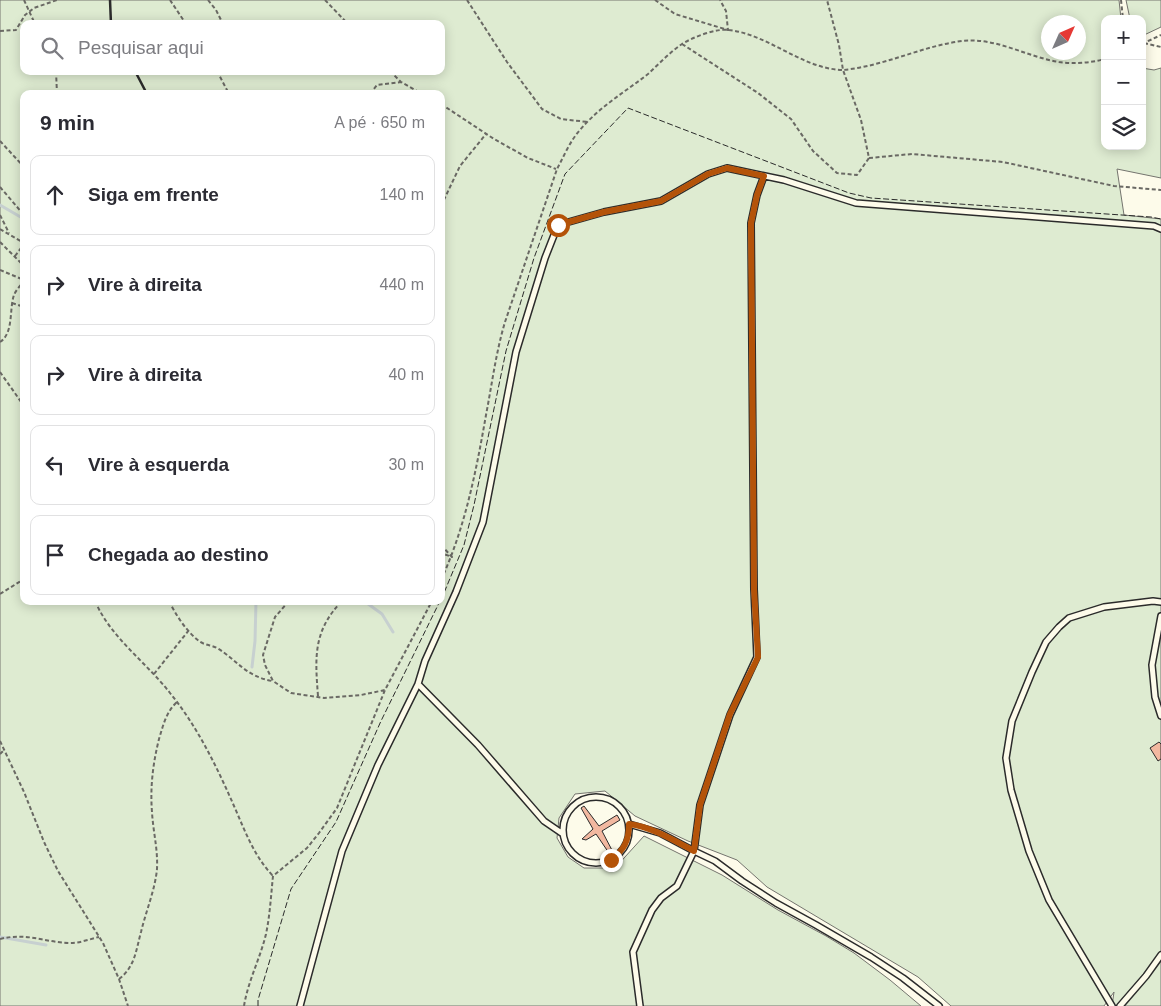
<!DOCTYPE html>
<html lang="pt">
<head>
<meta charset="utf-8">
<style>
  :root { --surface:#fff; --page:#f7f7f7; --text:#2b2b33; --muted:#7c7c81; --line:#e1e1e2 }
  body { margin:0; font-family:Arial,sans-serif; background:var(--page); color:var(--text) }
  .controls { position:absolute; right:15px; top:15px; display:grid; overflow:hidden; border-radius:10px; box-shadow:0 2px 12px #0003 }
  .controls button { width:45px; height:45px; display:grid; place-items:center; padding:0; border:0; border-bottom:1px solid var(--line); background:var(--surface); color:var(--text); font:25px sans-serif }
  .compass { position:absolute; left:1041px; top:15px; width:45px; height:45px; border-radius:50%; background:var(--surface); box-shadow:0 2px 12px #0003; rotate:45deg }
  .stop { position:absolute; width:15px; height:15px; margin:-11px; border:4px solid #b45309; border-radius:50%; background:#fff }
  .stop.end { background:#b45309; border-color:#fff; box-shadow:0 1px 5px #0008 }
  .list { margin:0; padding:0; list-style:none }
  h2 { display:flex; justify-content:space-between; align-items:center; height:65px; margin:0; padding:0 20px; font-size:21px }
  h2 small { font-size:16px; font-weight:400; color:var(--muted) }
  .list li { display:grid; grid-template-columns:32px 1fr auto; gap:15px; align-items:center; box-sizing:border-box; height:80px; margin:0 10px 10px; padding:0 10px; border:1px solid var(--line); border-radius:10px }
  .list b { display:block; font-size:19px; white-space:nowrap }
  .list em { font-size:16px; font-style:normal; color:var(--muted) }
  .icon { flex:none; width:28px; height:28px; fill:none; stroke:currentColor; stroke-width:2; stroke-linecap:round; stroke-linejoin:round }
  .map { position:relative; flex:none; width:1161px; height:1006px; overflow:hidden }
  .search { position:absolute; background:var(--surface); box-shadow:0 2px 12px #0003; left:20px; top:20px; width:425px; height:55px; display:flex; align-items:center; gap:12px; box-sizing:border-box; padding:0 18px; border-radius:10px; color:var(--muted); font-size:19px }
  .panel { position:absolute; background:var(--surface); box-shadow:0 2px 12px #0003; left:20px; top:90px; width:425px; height:515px; border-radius:10px }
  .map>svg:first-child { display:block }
  .green { fill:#deebd1; stroke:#74746e; fill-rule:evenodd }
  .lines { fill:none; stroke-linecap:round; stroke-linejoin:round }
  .stream { stroke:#c7d0d0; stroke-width:3 }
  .building { fill:#f2b8a0; stroke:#2b2b2b }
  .service-casing { stroke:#2b2b2b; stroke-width:8 }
  .path { stroke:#6a6964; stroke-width:2; stroke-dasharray:4 2.5; stroke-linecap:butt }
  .service { stroke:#fdfbea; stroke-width:5 }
  .fence { stroke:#2b2b2b; stroke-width:1; stroke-dasharray:6 2.5; stroke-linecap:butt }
  .wall { stroke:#2b2b2b; stroke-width:2.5 }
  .route { stroke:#b45309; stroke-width:6 }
</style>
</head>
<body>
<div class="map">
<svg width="1161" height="1006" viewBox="0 0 1161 1006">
  <rect width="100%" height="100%" fill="#fdfbea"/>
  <path class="green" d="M0 0H1119L1121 19H1105V146H1142V68L1154 70 1161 68V178L1117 169 1124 215 1161 219V1006H1112L1114 992 1104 1006H951L918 977 767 887 737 860 688 841 635 816 605 791 575 794 559 818 557 838 568 857 584 868H615L644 836 722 875 778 910 826 936 854 953 890 980 921 1006H0ZM1048 22H1078V52H1048ZM24 24H441V71H24ZM24 94H441V601H24Z
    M1126 0H1161V27L1142 36V19H1130Z"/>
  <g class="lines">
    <path class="stream" d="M0 205 24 219
      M364 601 382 614 393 632
      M252 667 255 641 256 601
      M0 937 46 945"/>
  </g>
  <path class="building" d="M1159 742 1161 744V759L1158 761 1150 748Z
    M584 806 599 826 617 815 620 820 602 831 614 854 611 856 596 834 586 840 582 839 593 829 581 808Z"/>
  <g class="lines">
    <defs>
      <path id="service" d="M1161 616 1152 665 1155 697 1161 716
        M563 830a33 33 0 1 1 66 0a33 33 0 1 1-66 0Z
        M629 824 660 833 694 851 700 805 730 715 757 657 754 589 751 223 757 195 764 176
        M563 834 544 821 478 745 418 684 425 661 456 592 483 522 516 352 545 258 558 225 604 212 661 201 708 174 727 168 784 180 856 203 1154 226 1161 229
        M300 1006 342 851 378 765 418 684
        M640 1006 633 952 652 910 661 898 677 886 694 851 715 861 742 881 776 903 816 925 871 957 903 978 939 1006
        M1112 1006 1049 900 1029 851 1011 790 1006 758 1012 721 1032 672 1046 642 1059 627 1069 618 1104 607 1153 601 1161 602
        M1120 1006 1146 976 1161 955"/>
    </defs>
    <use href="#service" class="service-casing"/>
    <path class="path" d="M24 0 35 24
      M170 0 186 24
      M208 0 216 10 223 24
      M325 0 348 24
      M467 0 507 62 542 109 561 119 588 122
      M655 0 675 14 728 30 726 11 720 0
      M1121 0 1123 19
      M0 31 16 30 25 15 34 8 57 0
      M1144 43 1161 47
      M682 44 758 93 791 119 813 151 837 173 857 175 869 158 861 120 843 70C885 66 922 46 962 41 996 37 1027 57 1059 62 1074 64 1090 63 1105 59
      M1142 44 1161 35
      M56 71 57 94
      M217 71 229 94
      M316 71H353
      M390 71 401 82 422 94
      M370 94 377 85 401 82
      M441 104 494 139 528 158 556 169
      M0 141 24 167
      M869 158 912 154 1003 162 1114 186 1161 190
      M0 187 24 215
      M441 206 460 166 486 134
      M0 215 9 233
      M0 229 24 243
      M0 242 24 266
      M15 256 24 244
      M0 270 24 280
      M12 303 24 307
      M0 342C14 333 9 309 14 295 16 290 21 285 24 281
      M0 372 24 406
      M441 545 452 557 441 553
      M441 580C465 528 476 472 486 415 492 384 496 352 505 322L557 169C564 156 570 141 580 130 599 107 625 92 648 74 659 64 670 52 682 44 693 37 717 28 729 30 770 35 802 69 843 70L839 45 827 0
      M0 594 24 579
      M95 601C111 638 146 662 170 693 197 726 217 767 234 806 245 831 254 856 273 876
      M169 601C176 615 186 631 199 641 204 645 211 645 217 648 237 660 245 676 272 681
      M289 601 275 617 263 655 265 665 273 681 291 693 324 698 361 695 385 690
      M154 674 189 630
      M318 696C315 657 313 631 342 601
      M0 741 24 792 44 842 58 871 103 943 119 979 128 1006
      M0 754 4 750
      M0 939C28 932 46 943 71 943 80 943 90 939 99 937
      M119 979C135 967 136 950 141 932 146 911 155 890 157 869 158 849 153 831 152 812 150 787 153 763 159 739 163 726 166 712 177 702
      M244 1006C248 981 260 959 266 934 270 915 271 895 273 876L307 848 319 833 337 808 385 690 432 601"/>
    <use href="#service" class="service"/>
    <path class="fence" d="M441 600 464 545 474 505 506 351 534 258 565 174 628 108 849 193 871 198 1151 217 1161 219
      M258 1006V1000L291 889 336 822 381 721 440 601"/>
    <path class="wall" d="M110 0 111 24
      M135 71 147 94"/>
  </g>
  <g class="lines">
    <path class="route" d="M558 225 604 212 661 201 708 174 727 168 764 176 757 195 751 223 754 589 758 657 730 714 700 805 694 851C673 840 652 827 629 824 629 841 624 850 611 860"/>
  </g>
</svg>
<div class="controls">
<button>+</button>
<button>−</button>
<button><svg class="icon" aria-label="layers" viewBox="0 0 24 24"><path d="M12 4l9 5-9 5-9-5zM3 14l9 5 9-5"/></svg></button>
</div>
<svg class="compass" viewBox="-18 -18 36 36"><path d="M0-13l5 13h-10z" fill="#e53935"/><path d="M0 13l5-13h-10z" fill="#7c7c81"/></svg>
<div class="stop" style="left:558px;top:225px"></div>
<div class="stop end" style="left:611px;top:860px"></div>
<div class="search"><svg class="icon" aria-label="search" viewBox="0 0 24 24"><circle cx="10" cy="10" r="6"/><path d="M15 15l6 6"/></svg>Pesquisar aqui</div>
<section class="panel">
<h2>9 min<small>A pé · 650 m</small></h2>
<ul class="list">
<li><svg class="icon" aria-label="ahead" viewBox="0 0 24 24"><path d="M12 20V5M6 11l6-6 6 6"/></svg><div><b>Siga em frente</b></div><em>140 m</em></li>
<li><svg class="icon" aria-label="right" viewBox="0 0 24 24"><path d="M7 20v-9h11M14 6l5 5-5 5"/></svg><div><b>Vire à direita</b></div><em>440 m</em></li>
<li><svg class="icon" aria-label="right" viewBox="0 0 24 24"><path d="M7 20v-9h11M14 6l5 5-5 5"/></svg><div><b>Vire à direita</b></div><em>40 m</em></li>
<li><svg class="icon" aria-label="left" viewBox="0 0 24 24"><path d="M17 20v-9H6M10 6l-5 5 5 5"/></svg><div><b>Vire à esquerda</b></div><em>30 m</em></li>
<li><svg class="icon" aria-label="arrive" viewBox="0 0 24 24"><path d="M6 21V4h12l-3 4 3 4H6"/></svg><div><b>Chegada ao destino</b></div></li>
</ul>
</section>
</div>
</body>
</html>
